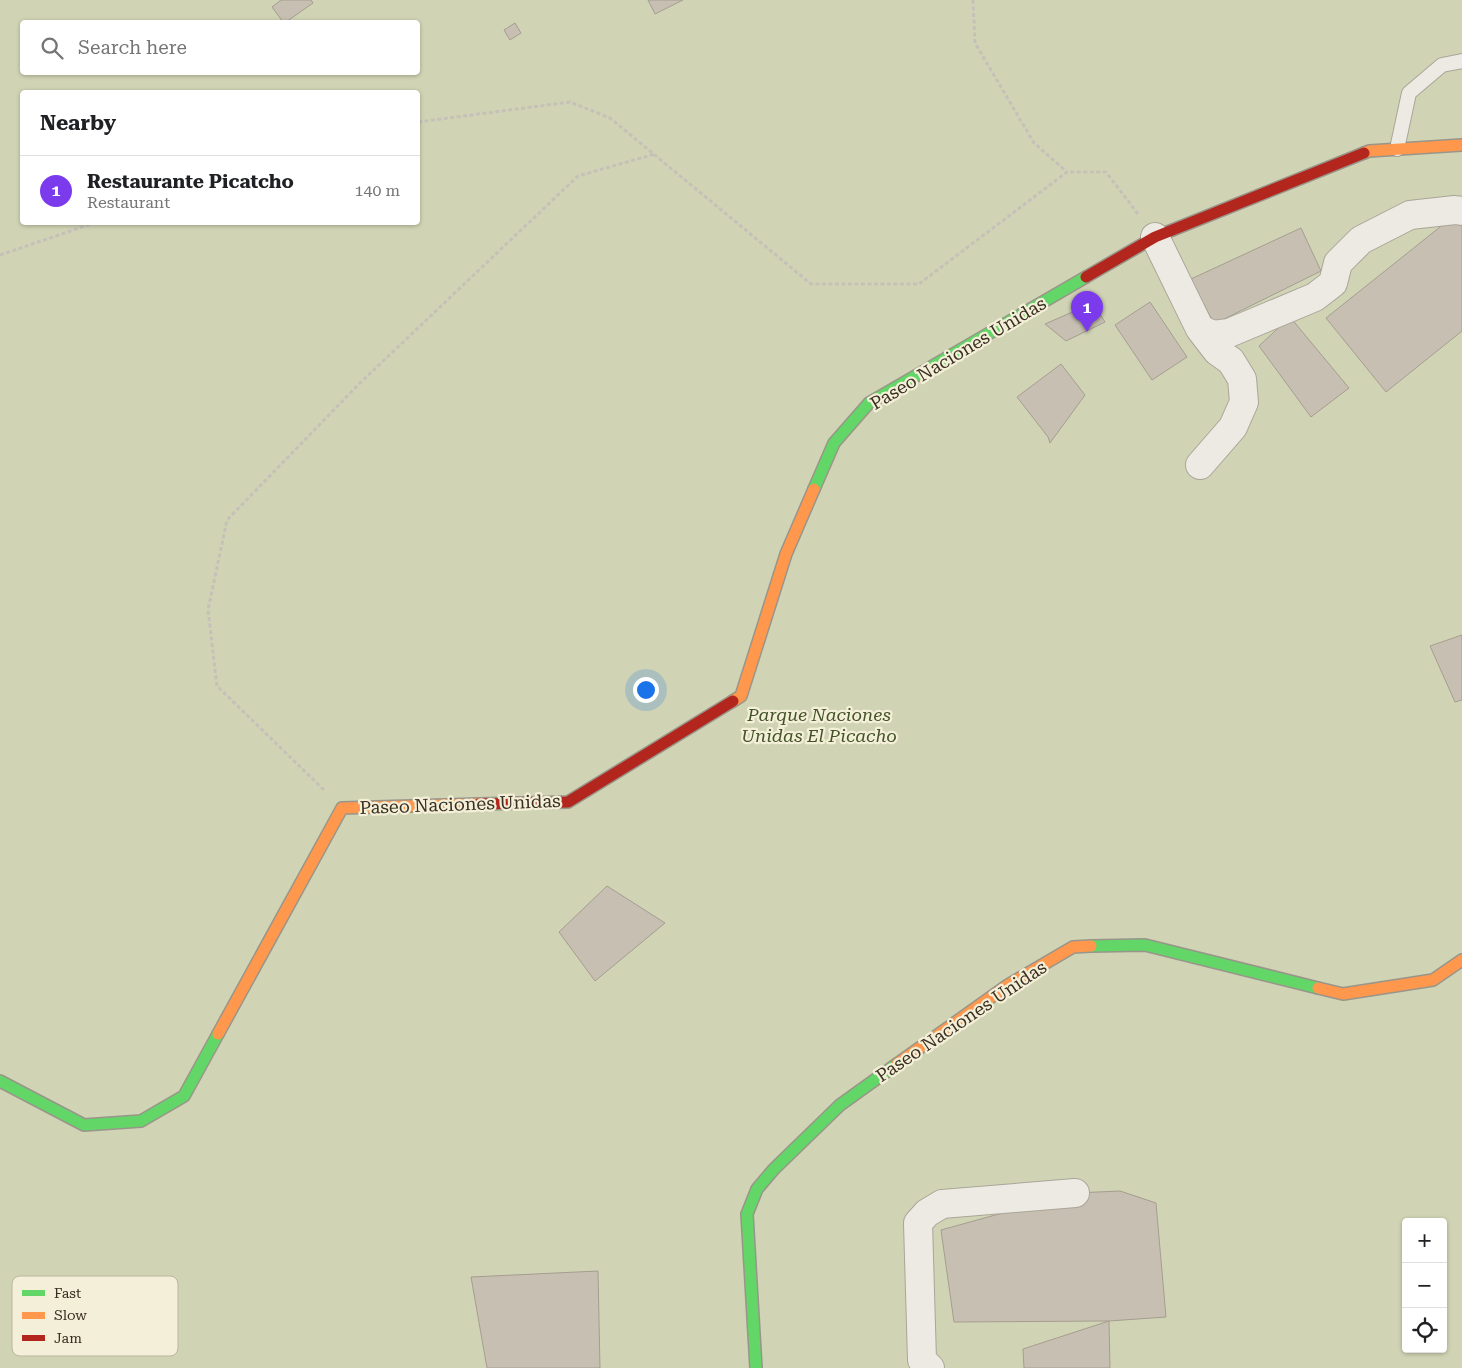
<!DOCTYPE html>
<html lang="en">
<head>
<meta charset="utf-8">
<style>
  :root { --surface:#fff; --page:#f2f2f2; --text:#202124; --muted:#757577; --line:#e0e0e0; --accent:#7c3aed }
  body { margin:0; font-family:"Roboto Serif",serif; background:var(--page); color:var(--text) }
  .controls { position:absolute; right:15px; bottom:15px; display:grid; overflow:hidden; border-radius:5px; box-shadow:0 1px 4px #0004 }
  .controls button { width:45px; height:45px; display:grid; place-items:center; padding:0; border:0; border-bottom:1px solid var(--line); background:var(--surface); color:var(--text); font:25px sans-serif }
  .you { position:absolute; left:645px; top:689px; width:18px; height:18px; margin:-12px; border:4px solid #fff; border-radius:50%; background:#1a73e8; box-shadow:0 0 0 8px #1a73e833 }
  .badge { display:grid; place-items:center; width:32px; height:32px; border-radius:50%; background:var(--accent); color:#fff; font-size:16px; font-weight:700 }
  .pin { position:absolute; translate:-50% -41px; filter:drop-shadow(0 1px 2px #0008) }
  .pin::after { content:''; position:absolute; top:26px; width:18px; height:15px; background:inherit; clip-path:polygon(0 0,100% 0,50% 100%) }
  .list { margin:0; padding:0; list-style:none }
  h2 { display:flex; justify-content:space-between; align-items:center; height:65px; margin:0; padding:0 20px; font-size:21px }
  h2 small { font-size:16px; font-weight:400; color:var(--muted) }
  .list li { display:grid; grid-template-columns:32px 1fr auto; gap:15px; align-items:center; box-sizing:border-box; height:70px; padding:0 20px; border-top:1px solid var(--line) }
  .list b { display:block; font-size:19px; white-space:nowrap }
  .list p { margin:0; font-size:16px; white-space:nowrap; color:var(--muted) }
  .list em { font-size:16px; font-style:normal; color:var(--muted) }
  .icon { flex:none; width:28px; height:28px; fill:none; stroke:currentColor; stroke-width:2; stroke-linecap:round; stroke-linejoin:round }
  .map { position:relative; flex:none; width:1462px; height:1368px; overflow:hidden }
  .search { position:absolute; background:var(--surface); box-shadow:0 1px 4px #0004; left:20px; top:20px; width:400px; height:55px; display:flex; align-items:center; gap:12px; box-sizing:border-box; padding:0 18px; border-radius:5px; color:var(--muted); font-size:19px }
  .panel { position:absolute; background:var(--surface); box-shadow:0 1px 4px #0004; left:20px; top:90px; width:400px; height:135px; border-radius:5px }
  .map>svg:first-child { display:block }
  .green { fill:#d0d4b4; fill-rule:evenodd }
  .building { fill:#c7c0b2; stroke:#a59d90 }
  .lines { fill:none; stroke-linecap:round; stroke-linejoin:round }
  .lane-casing { stroke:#aaa599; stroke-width:16 }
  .street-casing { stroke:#aaa599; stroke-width:30 }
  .fast-casing { stroke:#99958a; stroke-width:14 }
  .slow-casing { stroke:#99958a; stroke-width:14 }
  .jam-casing { stroke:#99958a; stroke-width:14 }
  .path { stroke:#c5c1b8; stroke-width:3; stroke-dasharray:4 2.5; stroke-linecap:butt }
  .lane { stroke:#eceae2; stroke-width:14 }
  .street { stroke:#eceae2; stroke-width:28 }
  .fast { stroke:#63d668; stroke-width:11 }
  .slow { stroke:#ff974d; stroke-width:11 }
  .jam { stroke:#b3261e; stroke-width:11 }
  .labels { text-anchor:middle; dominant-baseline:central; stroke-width:4.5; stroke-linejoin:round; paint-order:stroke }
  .street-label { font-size:18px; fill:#392f21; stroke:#f4efd8 }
  .park-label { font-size:18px; font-style:italic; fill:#445429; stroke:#f4efd8 }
  .key { fill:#f4efd8; stroke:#bcb5a1; stroke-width:1 }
  .key-label { font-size:14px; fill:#392f21 }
</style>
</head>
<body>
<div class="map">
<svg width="1462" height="1368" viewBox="0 0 1462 1368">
  <rect width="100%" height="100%" fill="#e4e0d1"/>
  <path class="green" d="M0 0H1462V1368H0ZM22 22H418V72H22ZM22 92H418V222H22ZM1406 1222H1443V1349H1406Z"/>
  <path class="building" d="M281 0H311L313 3 286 22H283L272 7Z
    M648 0H683L655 14Z
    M515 23 521 33 510 40 504 30Z
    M1455 215 1462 224V331L1386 392 1326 318Z
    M1301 228 1321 271 1214 324 1191 279Z
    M1150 302 1187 357 1152 380 1115 325Z
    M1093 303 1105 322 1066 341 1045 324Z
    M1290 317 1349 388 1311 417 1259 346Z
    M1061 364 1085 395 1050 443 1048 437 1017 397Z
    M1462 635V700L1455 702 1430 646Z
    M607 886 665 923 595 981 559 932Z
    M1120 1191 1156 1203 1166 1317 1109 1321 954 1322 941 1230 1075 1193Z
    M598 1271 600 1368H487L471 1277Z
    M1109 1321 1110 1368H1024L1023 1349Z"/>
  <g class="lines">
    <defs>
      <path id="lane" d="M1397 149 1409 93 1442 65 1462 61"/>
      <path id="street" d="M1155 237 1200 329 1213 335 1229 333 1315 297 1333 283 1338 263 1361 240 1410 215 1455 210 1462 211
        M1200 329 1217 351 1231 361 1242 379 1244 402 1233 427 1200 465
        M930 1368 922 1360 918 1223 927 1213 942 1204 1075 1193"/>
      <path id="fast" d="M814 489 834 443 869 403 1086 277
        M1091 946 1145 945 1318 988
        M0 1081 84 1125 141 1121 184 1096 218 1034
        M756 1368 747 1214 757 1189 774 1169 840 1105 897 1064"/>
      <path id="slow" d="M1364 153 1369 151 1462 145
        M733 701 741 696 786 554 814 489
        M1318 988 1343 994 1433 980 1462 960
        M218 1034 342 808 479 804
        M897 1064 1008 985 1073 947 1091 946"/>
      <path id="jam" d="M1086 277 1155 237 1364 153
        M479 804 568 802 733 701"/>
    </defs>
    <use href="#lane" class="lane-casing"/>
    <use href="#street" class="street-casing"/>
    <use href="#fast" class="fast-casing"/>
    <use href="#slow" class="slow-casing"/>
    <use href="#jam" class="jam-casing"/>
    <path class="path" d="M973 0 975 43 1034 143 1067 172
      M418 122 570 102 610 118 811 284H919L1067 172H1106L1138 214
      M0 255 97 222
      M324 790 217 686 208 610 227 520 360 383 578 176 655 154"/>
    <use href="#lane" class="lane"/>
    <use href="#street" class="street"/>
    <use href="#fast" class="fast"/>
    <use href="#slow" class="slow"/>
    <use href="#jam" class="jam"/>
  </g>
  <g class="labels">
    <g class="street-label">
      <text transform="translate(958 353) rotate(-31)">Paseo Naciones Unidas</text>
      <text transform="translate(460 804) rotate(-2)">Paseo Naciones Unidas</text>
      <text transform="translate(961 1021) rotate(-34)">Paseo Naciones Unidas</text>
    </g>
    <g class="park-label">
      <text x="819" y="714">Parque Naciones<tspan x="819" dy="21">Unidas El Picacho</tspan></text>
    </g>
  </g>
  <rect x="12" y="1276" width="166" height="80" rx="8" class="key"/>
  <rect x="22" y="1290" width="23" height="6" fill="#63d668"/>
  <rect x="22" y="1312" width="23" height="7" fill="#ff974d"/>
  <rect x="22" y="1335" width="23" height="6" fill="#b3261e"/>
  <g class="key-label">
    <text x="54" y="1298">Fast</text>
    <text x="54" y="1320">Slow</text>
    <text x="54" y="1343">Jam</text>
  </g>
</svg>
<div class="controls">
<button>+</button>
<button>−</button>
<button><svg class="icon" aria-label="locate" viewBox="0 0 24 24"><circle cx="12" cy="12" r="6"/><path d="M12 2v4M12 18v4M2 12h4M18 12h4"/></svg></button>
</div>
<div class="you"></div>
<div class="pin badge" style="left:1087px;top:332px">1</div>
<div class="search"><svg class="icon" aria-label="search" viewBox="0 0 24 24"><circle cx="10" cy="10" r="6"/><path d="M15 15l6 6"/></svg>Search here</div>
<section class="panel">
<h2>Nearby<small></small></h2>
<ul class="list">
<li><span class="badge">1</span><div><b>Restaurante Picatcho</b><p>Restaurant</p></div><em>140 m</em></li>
</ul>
</section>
</div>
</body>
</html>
